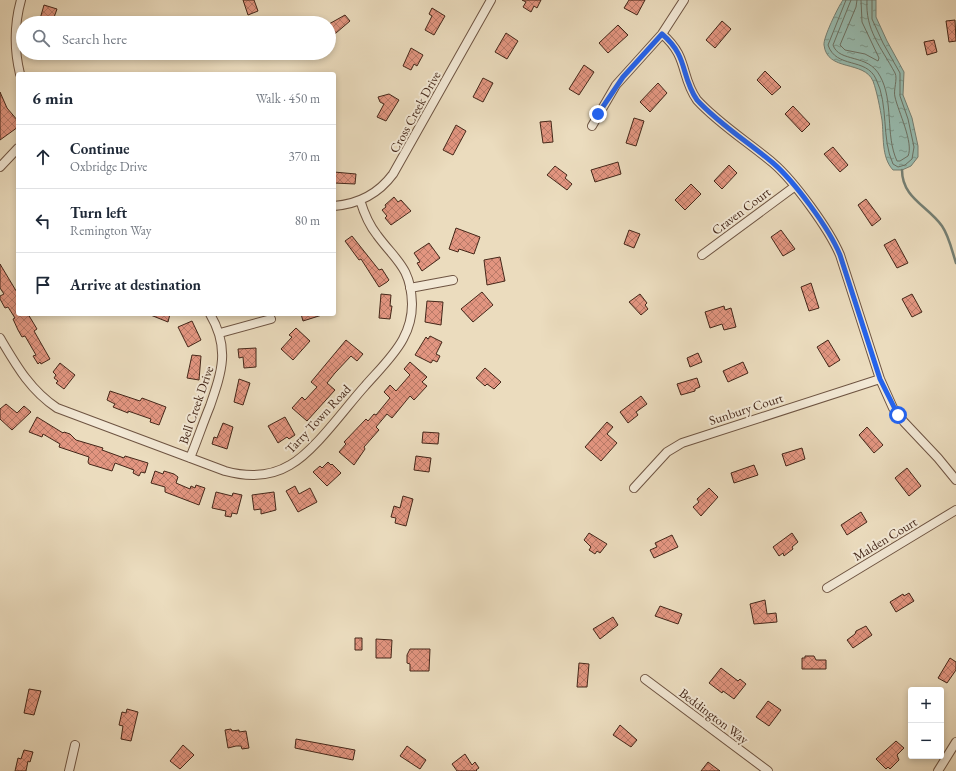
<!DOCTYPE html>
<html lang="en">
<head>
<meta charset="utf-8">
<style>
  :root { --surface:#fff; --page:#f6f6f7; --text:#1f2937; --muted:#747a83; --line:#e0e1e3 }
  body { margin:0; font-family:"EB Garamond",serif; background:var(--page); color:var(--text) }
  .controls { position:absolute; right:12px; bottom:12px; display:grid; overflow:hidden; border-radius:4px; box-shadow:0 2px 6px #0003 }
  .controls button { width:36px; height:36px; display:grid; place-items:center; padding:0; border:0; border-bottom:1px solid var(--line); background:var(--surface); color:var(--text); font:20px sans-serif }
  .stop { position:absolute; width:12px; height:12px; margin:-9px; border:3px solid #2563eb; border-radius:50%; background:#fff }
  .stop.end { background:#2563eb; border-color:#fff; box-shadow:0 1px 4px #0008 }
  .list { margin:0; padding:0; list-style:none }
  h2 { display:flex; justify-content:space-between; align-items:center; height:52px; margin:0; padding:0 16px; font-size:17px }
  h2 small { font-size:13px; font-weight:400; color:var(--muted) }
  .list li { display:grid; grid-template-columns:26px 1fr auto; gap:12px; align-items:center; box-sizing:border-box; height:64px; padding:0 16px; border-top:1px solid var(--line) }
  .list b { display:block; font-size:15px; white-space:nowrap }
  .list p { margin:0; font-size:13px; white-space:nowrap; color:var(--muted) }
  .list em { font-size:13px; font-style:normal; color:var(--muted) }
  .icon { flex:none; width:22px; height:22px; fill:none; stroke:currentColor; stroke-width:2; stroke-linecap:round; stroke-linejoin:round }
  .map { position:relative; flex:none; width:956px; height:771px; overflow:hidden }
  .search { position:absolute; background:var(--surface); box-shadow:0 2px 6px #0003; left:16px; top:16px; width:320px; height:44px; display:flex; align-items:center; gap:10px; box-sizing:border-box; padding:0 14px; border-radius:22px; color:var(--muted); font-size:15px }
  .panel { position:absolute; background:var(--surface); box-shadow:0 2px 6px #0003; left:16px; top:72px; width:320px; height:244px; border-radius:4px }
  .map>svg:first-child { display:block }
  .water { fill:url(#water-ripples); stroke:#768074 }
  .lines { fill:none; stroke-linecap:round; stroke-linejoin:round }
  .shore { stroke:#6e7264; stroke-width:1 }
  .stream { stroke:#768074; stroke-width:2.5 }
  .building { fill:url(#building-cross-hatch); stroke:#442719 }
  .minor-casing { stroke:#6e5442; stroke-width:10 }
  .minor { stroke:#f2e8d5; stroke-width:8 }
  .route { stroke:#2563eb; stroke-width:5 }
  .labels { text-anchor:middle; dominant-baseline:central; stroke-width:4; stroke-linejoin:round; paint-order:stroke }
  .street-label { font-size:13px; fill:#442719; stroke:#f2e8d5 }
</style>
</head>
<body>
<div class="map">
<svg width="956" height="771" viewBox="0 0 956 771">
  <defs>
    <pattern id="water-ripples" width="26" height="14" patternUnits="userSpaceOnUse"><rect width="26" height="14" fill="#98bcb0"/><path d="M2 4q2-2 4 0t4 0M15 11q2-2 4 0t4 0" fill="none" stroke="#7e998e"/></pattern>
    <pattern id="building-cross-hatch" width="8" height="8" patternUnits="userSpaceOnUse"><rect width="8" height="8" fill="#e29580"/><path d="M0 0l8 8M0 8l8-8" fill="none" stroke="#b97a68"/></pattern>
  </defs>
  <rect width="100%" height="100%" fill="#ebdcbe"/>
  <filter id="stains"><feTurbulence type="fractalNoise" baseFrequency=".005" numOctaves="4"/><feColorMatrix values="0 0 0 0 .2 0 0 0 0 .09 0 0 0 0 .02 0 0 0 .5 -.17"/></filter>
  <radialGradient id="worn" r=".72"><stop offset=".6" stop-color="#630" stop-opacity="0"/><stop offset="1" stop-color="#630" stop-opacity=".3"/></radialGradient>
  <path class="water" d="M843 0H876V17L887 41 904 72 903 95 912 118 918 146V157L911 166 902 170H893C881 157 884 136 882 120 880 108 877 92 873 81 864 60 827 72 824 45 823 38 838 7 843 0Z"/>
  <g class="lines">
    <path class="shore" d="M846 0 828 45C836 69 866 57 876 79 889 105 881 138 893 164L898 167 905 165 912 159 914 147 908 119 900 96V73L883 43 872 19V0
      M851 0 833 45C839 63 868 53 880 76 894 101 885 135 897 161H900L908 156C914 143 898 111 895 97 893 90 898 79 895 73 881 47 865 30 867 0
      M857 0 856 7 840 45 845 50 865 54 878 61 879 58 862 22 861 0"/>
    <path class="stream" d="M902 170C902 198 928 206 942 226 949 236 952 251 956 263"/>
  </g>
  <path class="building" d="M243 0H254L258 11 248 15Z
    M522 0H541L537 8 534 6 531 12 523 7 526 2Z
    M629 0H645L637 15 624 8Z
    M44 5 57 9 52 23 40 19Z
    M432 8 445 16 434 35 425 30 432 16 429 14Z
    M345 15 350 21 329 39V24Z
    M955 20 956 41 949 42 946 21Z
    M722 21 731 29 715 48 706 40Z
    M618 25 628 35 608 53 599 43Z
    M506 33 518 41 507 59 495 52Z
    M934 40 937 52 927 55 924 42Z
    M411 48 423 55 417 66 414 64 411 70 403 66Z
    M584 65 594 72 579 95 569 89Z
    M765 71 781 87 772 95 757 80Z
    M483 78 493 83 483 102 473 97Z
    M658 83 667 93 650 112 640 102Z
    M0 92 7 108 18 121V127L0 140Z
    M389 94 399 100 386 121 377 117 384 104 380 102 378 97Z
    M793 106 810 124 802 132 785 114Z
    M634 118 644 121 636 146 626 143Z
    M551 121 553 142 543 143 540 122Z
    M456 125 466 131 453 155 443 150Z
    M833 147 848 165 840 172 824 154Z
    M618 162 621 174 595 182 591 170Z
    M729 165 737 173 722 189 714 181Z
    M555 166 567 175 565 178 572 184 567 190 547 175Z
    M334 172 356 174 355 184 334 183Z
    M691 184 701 194 685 210 675 200Z
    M394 197 398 202 401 200 411 211 391 225 385 218 387 216 382 210 386 207 385 205Z
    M866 199 881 219 872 226 858 205Z
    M456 228 480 237 474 254 459 249 458 252 449 249Z
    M629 230 640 234 634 248 624 244Z
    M781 230 795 249 783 256 771 237Z
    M352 236 379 270 382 269 389 280 387 282 379 287 361 259 359 260 345 241Z
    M895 239 908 263 897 268 884 245Z
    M429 243 440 258 422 271 417 263 420 262 414 253Z
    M500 257 505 281 487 285 484 260Z
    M0 264 18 294V314H28L37 329 34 331 50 359 41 364 40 362 38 364 33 356 36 355 25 336 22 337 18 330 13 319 15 318 8 307 5 308 0 299V296L4 294 0 288Z
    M811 283 819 308 809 311 801 287Z
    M482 292 493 305 473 322 461 309Z
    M381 294 391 295 390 306H392L390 319 379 318Z
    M640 294 647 303 645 305 648 309 641 315 629 302Z
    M912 294 922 312 912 317 902 299Z
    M427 301 443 302 441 325 425 322Z
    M724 306 725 310 731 308 736 327 724 330 722 324 710 328 705 312Z
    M148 314H170L168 322Z
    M301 314H321L322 315 303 321Z
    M192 321 201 340 188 347 178 327Z
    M296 328 310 341 293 360 281 349 292 337 289 335Z
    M430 336 442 342 436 354 440 356 437 362 433 360 431 363 415 355 426 337 428 339Z
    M346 340 363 354 357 361 351 356 335 373 327 383 335 390 307 421 292 408 302 397 305 400 317 387 311 382Z
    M828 340 840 360 829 367 817 347Z
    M256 348V367L244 368 243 357 239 358 238 349Z
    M698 353 702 362 690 367 687 358Z
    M192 355 201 356 199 380 187 378Z
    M410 362 427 377 422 382 427 386 414 400 410 396 392 418 387 414 376 427 379 430 364 447 365 449 354 465 339 452 346 444 344 442 366 419 368 421 374 414 376 415 390 398 384 392 390 385 396 391 410 375 404 369Z
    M743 362 748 373 728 382 723 371Z
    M60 363 75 375 64 389 56 383 58 381 54 378 56 375 53 372Z
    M485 368 501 382 494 389 487 384 485 386 476 378Z
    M697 378 700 387 695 389V391L681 395 677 384Z
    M239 379 250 383 243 405 234 402Z
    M110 391 140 401 142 398 166 407 159 425 150 422 151 419 128 411V413L113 407 115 404 107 400Z
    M641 396 647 404 636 412 638 415 628 423 620 412Z
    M6 404 17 413 24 406 31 412 12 430 0 419V409Z
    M37 417 63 433 64 432 70 434 76 440 103 448 102 450 124 458 125 456 148 463 145 473 141 472 139 476 133 473 134 470 115 463 112 471 89 464 88 462 89 457 59 447 60 444 43 434 42 437 29 432Z
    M285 417 295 435 289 439 287 437 278 443 268 426Z
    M607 422 613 427 607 434 617 443 601 461 585 447Z
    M223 423 233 427 227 449 212 444 214 437 217 438Z
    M867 427 883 445 874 453 859 435Z
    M423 432 439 433 438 444 422 443Z
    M802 448 805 459 786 466 782 454Z
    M416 456 431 458 429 472 414 470Z
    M328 462 331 465 332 464 341 473 327 486 313 472 320 466 322 468Z
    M754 465 758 475 734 483 731 473Z
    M907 468 921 486 909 496 895 478Z
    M155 471 163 474 164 471 174 474 178 477 176 483 190 489 191 486 195 488 196 485 205 488 199 505 165 492V487L151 483Z
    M295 486 299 494 310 488 317 502 298 512 286 491Z
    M709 488 718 497 701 516 693 507 699 502 697 499Z
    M216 492 232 496 233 493 242 495 237 514 232 513 231 517 225 516 226 511 212 508Z
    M274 492 276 510 261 514V509L254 510 252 495Z
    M403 496 413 499 406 526 395 523 396 518 391 517 394 506 400 508Z
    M861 512 867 522 847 535 841 525Z
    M589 533 607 544 600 553 597 551 595 554 589 550 591 547 584 540Z
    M792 533 798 542 792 547 793 549 784 556 783 553 779 556 773 547Z
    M672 535 678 547 654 558 650 550 657 547 655 543Z
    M909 593 914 601 896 612 890 602 903 594 904 596Z
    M765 600 767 614 776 613 777 622 754 624 750 604Z
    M660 606 682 614 678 624 655 616Z
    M613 617 618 625 600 639 593 629Z
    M866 626 872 635 853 648 847 640 855 634 856 631Z
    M355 638H362V650H355Z
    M376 639 392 640 391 658H376Z
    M410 649H430L429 671H410V664L407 663V655Z
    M805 656H814L816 660H826V669H802V658H805Z
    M950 658 956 662V670L947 683 938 678Z
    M579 663 589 664 587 687H577Z
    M721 668 738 681 740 679 746 684 734 699 723 691 722 693 709 683Z
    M29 689 41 691 34 715 24 713Z
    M768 701 781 710 769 726 756 717Z
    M127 709 138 712 131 741 121 739 123 726 119 725 122 712 126 713Z
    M620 725 637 740 631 747 613 735Z
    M231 729 232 731 239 730V732L246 731 249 748 242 749 241 746H236L228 748 225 730Z
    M296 739 355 750 353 760 295 748Z
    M896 741 904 748 897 755 899 760 890 769 888 767 886 769 876 759Z
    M183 745 194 755 180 769 170 761Z
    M407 746 426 760 420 769 400 756Z
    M24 750 33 752 30 762 28 761 26 771H15L18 758 21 759Z
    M465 754 472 765 475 762 479 768 476 770 477 771H457L452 764Z
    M708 762 720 771H701Z"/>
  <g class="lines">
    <defs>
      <path id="minor" d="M662 34C689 57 680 76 697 100 719 124 748 142 773 163 794 181 829 229 840 255L880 379 893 408 904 422 938 458 956 480
        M20 74C14 49 14 25 21 0
        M592 126 616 85 662 34 684 0
        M0 167 18 148
        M334 206C358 204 379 193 393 174L491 0
        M702 255 794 187
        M410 288 453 280
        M220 333 271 319
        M0 338C16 365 30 390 57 408L225 471C247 477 270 477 290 465 315 451 345 408 365 386 378 371 394 356 403 339 409 328 412 316 412 304 411 267 396 261 377 235 369 225 364 213 360 200
        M190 458C197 441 203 423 210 406 222 371 230 348 210 314
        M634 488 667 452 682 443 880 379
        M827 588 956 510
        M645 679 768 771
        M69 771 75 745
        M938 771 956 742"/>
    </defs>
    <use href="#minor" class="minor-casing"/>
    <use href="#minor" class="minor"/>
  </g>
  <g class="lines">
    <path class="route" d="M598 114 623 77 662 34C689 57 680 75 697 100 719 124 748 142 773 163 794 181 829 228 840 255L880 379 898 415"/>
  </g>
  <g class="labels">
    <g class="street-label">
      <text transform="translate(415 112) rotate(-61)">Cross Creek Drive</text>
      <text transform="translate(741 211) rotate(-37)">Craven Court</text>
      <text transform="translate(196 405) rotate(-71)">Bell Creek Drive</text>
      <text transform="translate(746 409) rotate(-18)">Sunbury Court</text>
      <text transform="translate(318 419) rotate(-47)">Tarry Town Road</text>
      <text transform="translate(885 539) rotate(-31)">Malden Court</text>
      <text transform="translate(714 716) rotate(37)">Beddington Way</text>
    </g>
  </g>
  <rect width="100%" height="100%" filter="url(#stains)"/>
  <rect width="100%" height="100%" fill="url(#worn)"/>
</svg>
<div class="controls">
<button>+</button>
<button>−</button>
</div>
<div class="stop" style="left:898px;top:415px"></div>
<div class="stop end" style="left:598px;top:114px"></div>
<div class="search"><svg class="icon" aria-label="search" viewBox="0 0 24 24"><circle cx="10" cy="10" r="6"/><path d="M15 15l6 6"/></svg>Search here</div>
<section class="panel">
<h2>6 min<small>Walk · 450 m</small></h2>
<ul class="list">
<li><svg class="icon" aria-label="ahead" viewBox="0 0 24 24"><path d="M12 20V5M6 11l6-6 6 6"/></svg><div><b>Continue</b><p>Oxbridge Drive</p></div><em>370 m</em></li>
<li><svg class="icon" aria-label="left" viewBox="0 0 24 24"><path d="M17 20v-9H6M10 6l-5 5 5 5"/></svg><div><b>Turn left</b><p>Remington Way</p></div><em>80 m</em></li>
<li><svg class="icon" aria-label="arrive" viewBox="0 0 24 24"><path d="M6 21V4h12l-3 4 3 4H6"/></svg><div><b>Arrive at destination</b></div></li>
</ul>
</section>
</div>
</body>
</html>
